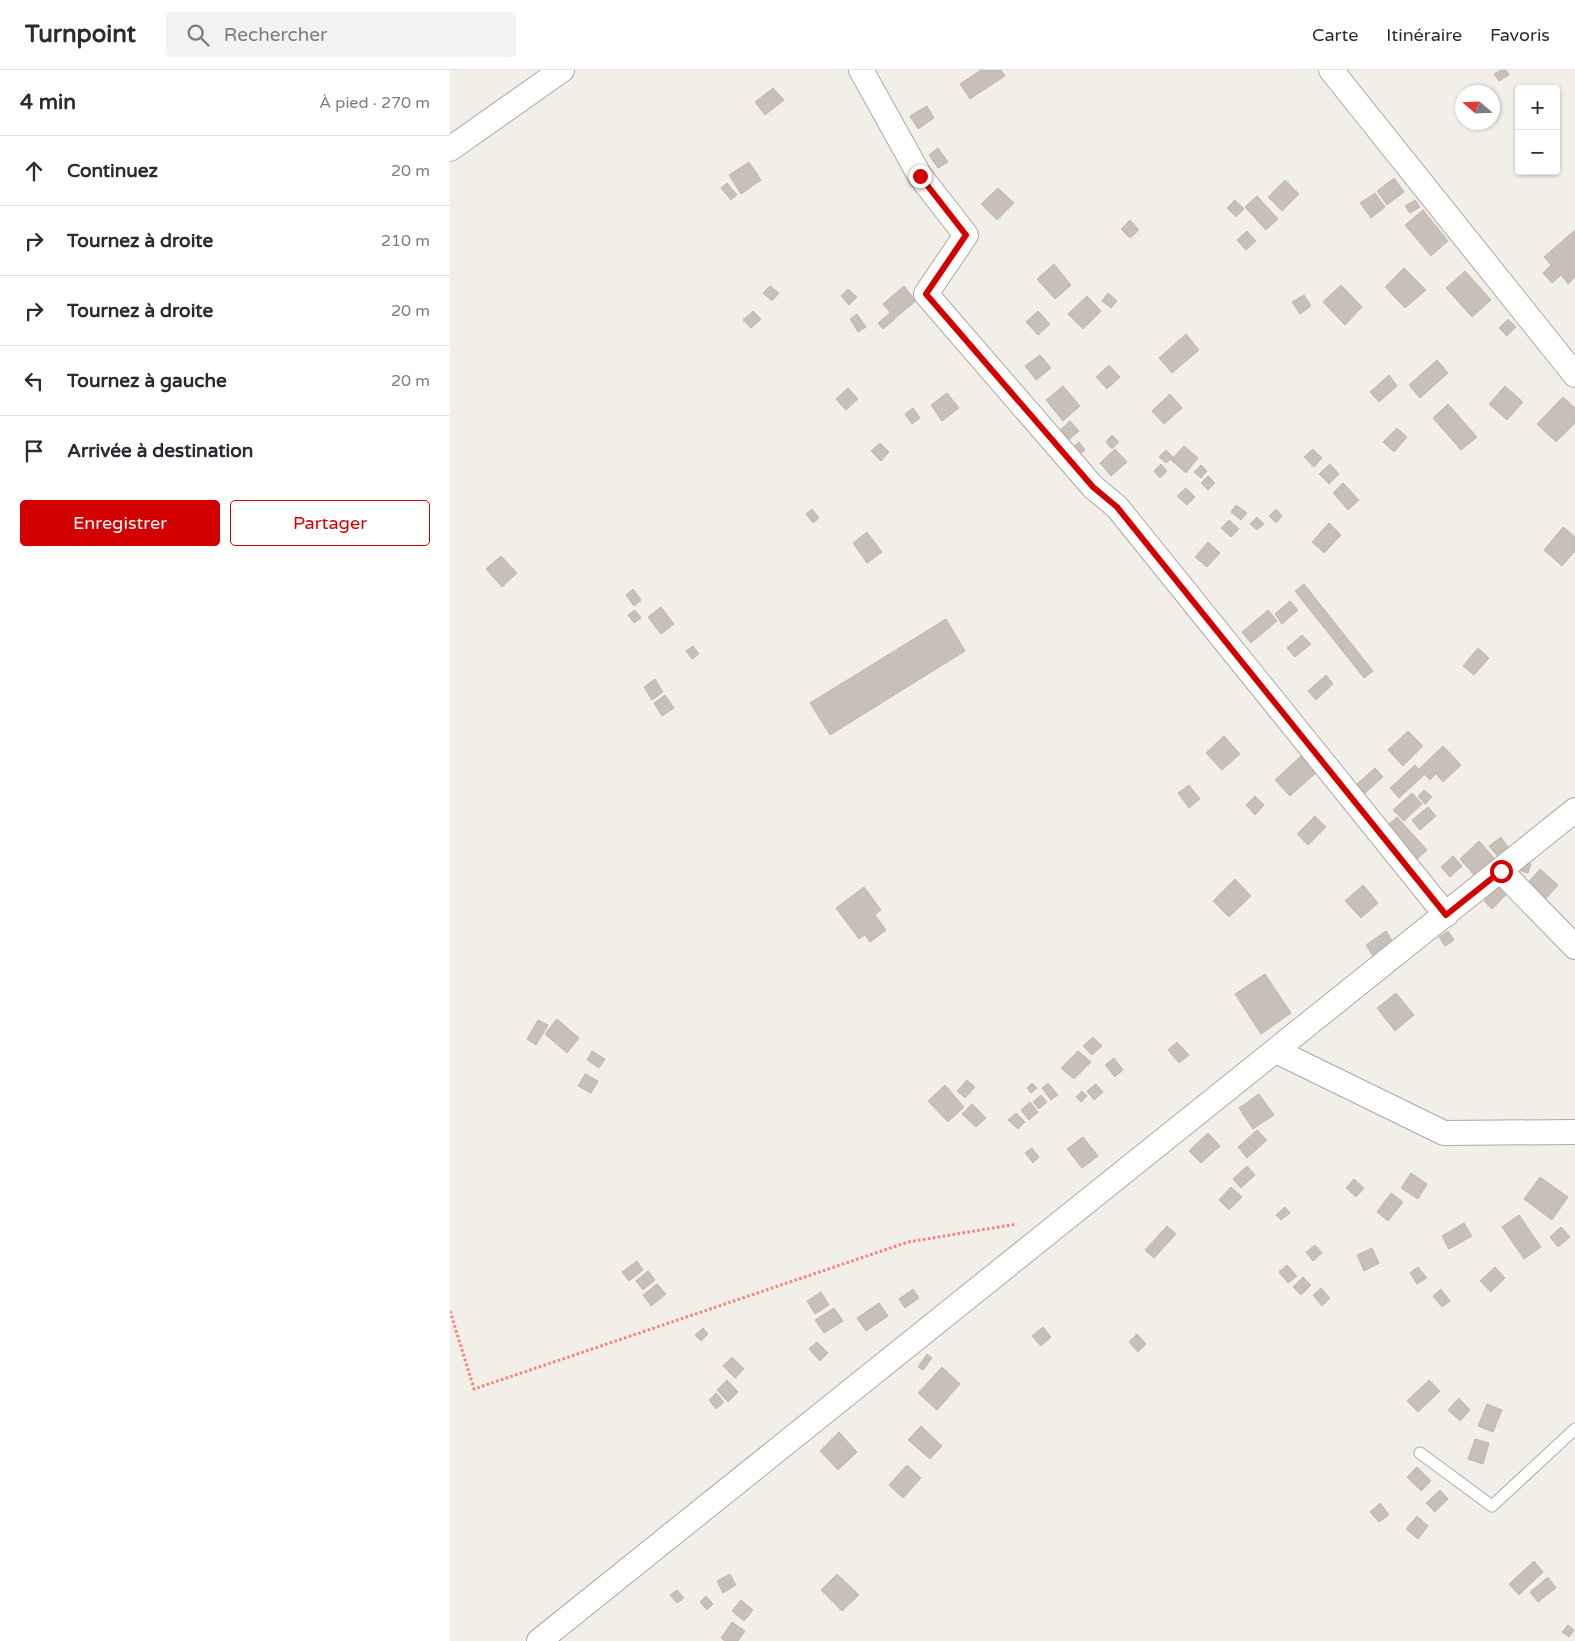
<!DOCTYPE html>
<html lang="fr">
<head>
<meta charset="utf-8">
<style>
  :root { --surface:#fff; --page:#f2f2f3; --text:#2b2b33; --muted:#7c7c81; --line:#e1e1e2; --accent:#d40000 }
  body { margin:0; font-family:"Varela Round",sans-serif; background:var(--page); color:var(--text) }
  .controls { position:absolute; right:15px; top:15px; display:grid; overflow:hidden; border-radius:5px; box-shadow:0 1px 4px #0004 }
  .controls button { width:45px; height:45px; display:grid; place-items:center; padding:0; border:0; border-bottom:1px solid var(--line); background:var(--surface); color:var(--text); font:25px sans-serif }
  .compass { position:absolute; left:1005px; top:15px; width:45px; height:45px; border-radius:50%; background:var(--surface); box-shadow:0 1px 4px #0004; rotate:289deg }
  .stop { position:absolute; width:15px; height:15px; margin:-11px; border:4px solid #d40000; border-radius:50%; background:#fff }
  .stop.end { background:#d40000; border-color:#fff; box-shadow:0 1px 5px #0008 }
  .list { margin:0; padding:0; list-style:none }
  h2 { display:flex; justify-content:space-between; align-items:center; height:65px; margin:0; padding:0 20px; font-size:21px }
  h2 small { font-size:16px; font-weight:400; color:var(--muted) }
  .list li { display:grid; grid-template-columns:32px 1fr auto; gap:15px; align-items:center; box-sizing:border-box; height:70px; padding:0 20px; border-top:1px solid var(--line) }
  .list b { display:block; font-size:19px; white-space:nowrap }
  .list em { font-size:16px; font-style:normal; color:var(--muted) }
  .actions { display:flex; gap:10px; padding:15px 20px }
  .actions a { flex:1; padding:11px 0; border:1px solid var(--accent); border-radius:5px; text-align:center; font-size:18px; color:var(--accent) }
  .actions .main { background:var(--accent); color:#fff }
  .icon { flex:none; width:28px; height:28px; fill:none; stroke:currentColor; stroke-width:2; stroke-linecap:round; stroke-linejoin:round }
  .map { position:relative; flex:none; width:1125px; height:1571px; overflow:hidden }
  header { display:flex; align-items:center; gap:30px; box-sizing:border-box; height:70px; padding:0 25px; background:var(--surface); border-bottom:1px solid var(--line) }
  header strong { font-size:24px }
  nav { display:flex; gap:28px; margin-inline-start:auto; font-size:18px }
  .search { width:350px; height:45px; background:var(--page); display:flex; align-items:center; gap:12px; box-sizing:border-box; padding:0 18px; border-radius:5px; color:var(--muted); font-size:19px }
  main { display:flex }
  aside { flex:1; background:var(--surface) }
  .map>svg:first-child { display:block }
  .building { fill:#c7bfb8; stroke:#c4b6ab }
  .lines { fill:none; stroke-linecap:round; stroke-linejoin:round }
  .lane-casing { stroke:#a9a9a9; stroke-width:13 }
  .street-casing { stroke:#a9a9a9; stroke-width:26 }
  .path { stroke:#fa8072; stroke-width:3; stroke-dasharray:2.5 2.5; stroke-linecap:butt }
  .lane { stroke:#fff; stroke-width:11 }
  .street { stroke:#fff; stroke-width:24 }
  .route { stroke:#d40000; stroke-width:6 }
</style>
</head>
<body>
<header>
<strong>Turnpoint</strong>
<div class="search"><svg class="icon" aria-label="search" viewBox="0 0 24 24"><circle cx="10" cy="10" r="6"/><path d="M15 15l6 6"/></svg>Rechercher</div>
<nav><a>Carte</a><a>Itinéraire</a><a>Favoris</a></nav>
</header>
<main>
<aside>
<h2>4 min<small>À pied · 270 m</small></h2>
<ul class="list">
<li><svg class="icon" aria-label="ahead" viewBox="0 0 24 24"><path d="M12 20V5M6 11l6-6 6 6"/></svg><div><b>Continuez</b></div><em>20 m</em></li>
<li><svg class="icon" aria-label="right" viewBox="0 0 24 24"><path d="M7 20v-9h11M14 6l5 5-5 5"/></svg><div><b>Tournez à droite</b></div><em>210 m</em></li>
<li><svg class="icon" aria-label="right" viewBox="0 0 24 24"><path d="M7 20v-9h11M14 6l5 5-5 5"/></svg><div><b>Tournez à droite</b></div><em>20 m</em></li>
<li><svg class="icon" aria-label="left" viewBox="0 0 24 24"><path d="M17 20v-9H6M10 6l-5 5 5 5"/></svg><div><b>Tournez à gauche</b></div><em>20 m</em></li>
<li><svg class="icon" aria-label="arrive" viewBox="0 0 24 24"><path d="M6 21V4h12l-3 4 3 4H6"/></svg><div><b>Arrivée à destination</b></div></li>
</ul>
<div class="actions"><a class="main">Enregistrer</a><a>Partager</a></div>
</aside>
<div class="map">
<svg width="1125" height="1571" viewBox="0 0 1125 1571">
  <rect width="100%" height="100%" fill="#f2efe9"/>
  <path class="building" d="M531 0H551L555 6 520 29 510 14Z
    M1051 0H1056L1059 5 1049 11 1044 4Z
    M323 18 334 30 315 45 305 32Z
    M477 36 484 48 468 59 460 46Z
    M488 78 498 92 488 98 479 85Z
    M299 92 311 110 291 124 279 105Z
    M944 108 954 122 937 135 927 121Z
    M835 110 849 124 832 141 818 127Z
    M277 113 287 125 281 130 271 118Z
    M548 118 564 133 547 150 531 134Z
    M925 123 935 137 921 148 910 133Z
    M807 126 828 149 816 160 795 137Z
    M785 130 794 139 786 147 777 138Z
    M965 130 970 137 960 143 955 136Z
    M973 140 998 171 981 186 955 155Z
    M680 150 689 160 680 168 671 159Z
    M1125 160V207L1118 214 1111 205 1102 213 1093 203 1101 195 1094 187Z
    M797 161 806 171 796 180 787 170Z
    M604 194 621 215 605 229 587 209Z
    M954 198 976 220 955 238 935 217Z
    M1015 201 1041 230 1022 247 996 218Z
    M891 215 912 237 895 255 873 232Z
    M320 216 329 223 322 231 313 223Z
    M454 216 466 231 445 248 433 234Z
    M398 219 407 227 399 235 391 226Z
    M658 223 667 231 661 238 652 231Z
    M854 225 861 236 850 244 842 232Z
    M637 226 651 241 633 259 618 244Z
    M303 241 311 249 301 258 293 250Z
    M588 241 600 254 588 265 576 252Z
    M440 243 445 249 433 259 428 253Z
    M407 244 416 257 408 262 400 249Z
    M1058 249 1066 257 1057 266 1049 258Z
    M736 264 749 280 722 303 709 288Z
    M590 285 601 298 586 310 575 296Z
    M987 290 998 303 970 328 959 315Z
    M659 295 670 307 657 319 646 307Z
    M939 305 947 316 929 332 920 322Z
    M613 316 630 336 613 351 596 330Z
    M1055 316 1073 332 1057 350 1039 334Z
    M398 318 408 329 396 340 386 329Z
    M497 323 509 338 492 351 481 335Z
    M720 324 732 338 714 354 702 341Z
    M1113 327 1125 338V353L1106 372 1087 354Z
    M998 334 1027 367 1011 380 983 348Z
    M463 338 470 348 462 354 455 344Z
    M620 351 629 361 615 373 607 363Z
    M947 358 957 367 944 382 933 372Z
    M662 365 669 372 662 379 656 372Z
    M629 372 635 380 629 385 622 378Z
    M430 373 439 382 431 391 421 381Z
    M734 376 748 388 736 403 721 390Z
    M665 379 677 392 661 406 650 393Z
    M863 379 872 388 864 397 854 387Z
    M716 380 723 387 716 393 709 387Z
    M711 394 717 401 710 408 704 401Z
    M880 394 889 404 879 414 869 404Z
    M751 395 757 401 751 408 744 402Z
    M758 406 765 413 758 420 751 413Z
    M893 413 909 430 898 440 883 423Z
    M736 418 745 427 737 435 727 426Z
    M786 435 797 443 791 450 781 442Z
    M362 439 369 448 363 453 356 444Z
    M826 439 832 446 826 453 819 446Z
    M807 447 814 454 807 460 800 454Z
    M779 450 789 459 781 467 771 458Z
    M879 453 891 465 874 483 862 472Z
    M1113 457 1125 467V481L1112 496 1094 480Z
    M417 462 432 482 417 493 403 473Z
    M758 472 770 483 757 497 745 487Z
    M51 486 67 503 52 517 36 499Z
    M854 514 923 601 914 608 845 521Z
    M183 519 191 530 184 536 176 525Z
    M840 531 848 540 832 554 825 544Z
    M211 537 224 554 211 564 198 547Z
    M185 540 191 548 184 553 178 545Z
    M818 540 827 551 801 573 792 562Z
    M496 549 515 581 380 665 360 633Z
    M852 565 861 574 845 587 837 578Z
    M243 576 249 584 242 589 236 581Z
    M1028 578 1039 588 1024 605 1013 596Z
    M876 605 883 614 866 630 858 621Z
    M205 609 213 622 202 630 194 617Z
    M215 625 224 638 212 646 204 633Z
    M958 661 973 676 953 696 938 680Z
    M774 666 790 684 772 700 756 683Z
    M993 676 1011 695 993 712 986 704 980 710 969 699Z
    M851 686 866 703 840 726 825 710Z
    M965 695 974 705 949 728 940 718Z
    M925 698 933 707 915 723 907 714Z
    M739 715 750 729 739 738 728 723Z
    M974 720 982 727 975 734 968 726Z
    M962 723 972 734 954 751 943 740Z
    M805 726 814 735 805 745 796 735Z
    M978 737 986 746 970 760 962 750Z
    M865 746 876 757 858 775 847 764Z
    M947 747 977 780 967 789 937 756Z
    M1051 767 1060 780 1049 788 1039 776Z
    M1029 771 1045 789 1025 806 1010 789Z
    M1003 786 1012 796 1000 807 991 797Z
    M1071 790 1081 794 1078 803 1068 800Z
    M1090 799 1108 815 1092 833 1074 817Z
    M785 809 801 826 779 847 763 831Z
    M913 815 928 833 911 848 895 831Z
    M414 817 431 840 425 845 436 860 420 872 415 865 409 869 386 838Z
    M1049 817 1056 825 1042 839 1034 831Z
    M936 861 945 875 925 889 916 875Z
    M998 861 1004 870 995 876 989 867Z
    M815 904 841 943 811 964 785 924Z
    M946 923 964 945 945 961 927 938Z
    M107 949 129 968 117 983 95 964Z
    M88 950 98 955 86 975 77 969Z
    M643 967 652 976 642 985 633 976Z
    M727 972 739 985 729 993 718 980Z
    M142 981 155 989 149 998 137 990Z
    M628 981 641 992 624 1009 611 998Z
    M664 988 673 1000 665 1007 655 995Z
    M135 1004 148 1011 141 1023 128 1016Z
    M517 1010 525 1017 515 1028 507 1021Z
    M582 1013 587 1018 581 1023 577 1018Z
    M598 1013 608 1025 601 1030 592 1018Z
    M646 1014 653 1022 644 1030 637 1021Z
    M495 1015 514 1037 498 1052 478 1031Z
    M632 1021 637 1026 631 1032 626 1027Z
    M809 1024 824 1045 803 1059 789 1038Z
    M591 1025 597 1032 589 1039 583 1032Z
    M580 1032 588 1042 579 1050 571 1040Z
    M522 1034 536 1048 526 1057 512 1044Z
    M566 1043 575 1052 568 1059 558 1050Z
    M807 1060 817 1070 797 1088 788 1077Z
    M758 1063 770 1076 751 1093 739 1081Z
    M633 1067 648 1086 632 1098 617 1079Z
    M582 1078 589 1087 583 1093 575 1083Z
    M797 1096 805 1105 791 1118 783 1109Z
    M961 1103 977 1114 968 1129 951 1118Z
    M1090 1107 1118 1127 1102 1150 1074 1129Z
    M904 1109 914 1118 906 1127 896 1118Z
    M781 1117 792 1127 779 1140 769 1130Z
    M941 1123 953 1132 938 1151 927 1142Z
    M835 1137 840 1143 831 1150 826 1145Z
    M1069 1145 1091 1177 1074 1189 1052 1157Z
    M1014 1153 1022 1166 999 1179 992 1166Z
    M717 1156 726 1164 704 1188 695 1180Z
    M1111 1157 1120 1167 1108 1177 1100 1167Z
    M865 1175 872 1183 863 1191 856 1182Z
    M922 1178 929 1193 914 1201 907 1185Z
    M187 1191 193 1200 179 1211 172 1202Z
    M837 1195 847 1206 838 1213 829 1202Z
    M968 1197 977 1208 967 1214 960 1203Z
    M1045 1197 1055 1208 1041 1222 1030 1211Z
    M198 1201 205 1210 193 1220 186 1211Z
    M853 1207 861 1215 851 1225 843 1217Z
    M207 1214 216 1224 201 1236 193 1225Z
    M871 1218 880 1228 872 1236 863 1225Z
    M463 1219 469 1228 455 1238 449 1229Z
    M991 1219 1000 1231 992 1237 983 1226Z
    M371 1222 379 1235 365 1244 357 1231Z
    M429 1233 438 1246 416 1261 407 1248Z
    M384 1238 393 1251 374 1263 365 1250Z
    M593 1257 601 1267 591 1276 582 1266Z
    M253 1258 258 1264 251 1271 245 1265Z
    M687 1264 696 1274 688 1282 679 1272Z
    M367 1272 378 1283 370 1291 359 1279Z
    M477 1284 482 1288 473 1300 468 1297Z
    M282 1287 294 1299 285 1308 273 1296Z
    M492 1297 510 1314 487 1340 468 1323Z
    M277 1310 288 1322 278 1332 267 1320Z
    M979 1310 990 1321 968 1342 957 1331Z
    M266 1323 274 1332 266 1339 259 1330Z
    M1009 1328 1020 1340 1010 1351 998 1340Z
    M1037 1334 1052 1340 1043 1362 1028 1356Z
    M471 1356 492 1376 480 1389 458 1370Z
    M389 1362 407 1382 388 1400 370 1381Z
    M1025 1369 1039 1373 1033 1394 1018 1389Z
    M457 1395 471 1408 453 1428 439 1415Z
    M967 1397 981 1411 971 1421 957 1407Z
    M990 1420 998 1429 985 1442 976 1433Z
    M930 1433 939 1445 929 1452 920 1442Z
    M967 1446 978 1456 968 1469 956 1459Z
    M1084 1491 1093 1502 1069 1525 1059 1514Z
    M280 1504 286 1515 273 1523 267 1511Z
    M387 1504 409 1525 392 1541 371 1520Z
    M1098 1507 1106 1518 1088 1532 1080 1522Z
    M227 1520 234 1528 227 1533 220 1525Z
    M256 1526 263 1534 257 1540 250 1532Z
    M291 1530 303 1540 294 1551 282 1541Z
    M282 1552 295 1561 288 1571H275L271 1568Z
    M1118 1555 1124 1560 1119 1567 1112 1562Z"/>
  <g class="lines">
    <defs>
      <path id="lane" d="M970 1383 1042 1436 1125 1359"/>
      <path id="street" d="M411 0 470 106 516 165 476 224 643 417 667 437 996 845
        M881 0 1125 305
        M0 79 112 0
        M1051 801 1125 877
        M826 981 994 1063 1125 1062
        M89 1571 1125 740"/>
    </defs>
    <use href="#lane" class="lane-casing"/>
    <use href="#street" class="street-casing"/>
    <path class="path" d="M0 1241 24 1319 458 1172 567 1154"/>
    <use href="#lane" class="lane"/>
    <use href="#street" class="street"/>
  </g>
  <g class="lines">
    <path class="route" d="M470 106 516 165 476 224 643 417 667 437 996 845 1051 801"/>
  </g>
</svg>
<div class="controls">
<button>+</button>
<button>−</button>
</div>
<svg class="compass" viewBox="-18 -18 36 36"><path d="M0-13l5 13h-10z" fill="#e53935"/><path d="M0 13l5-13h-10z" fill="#7c7c81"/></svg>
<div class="stop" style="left:1051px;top:801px"></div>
<div class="stop end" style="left:470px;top:106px"></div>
</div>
</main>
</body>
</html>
